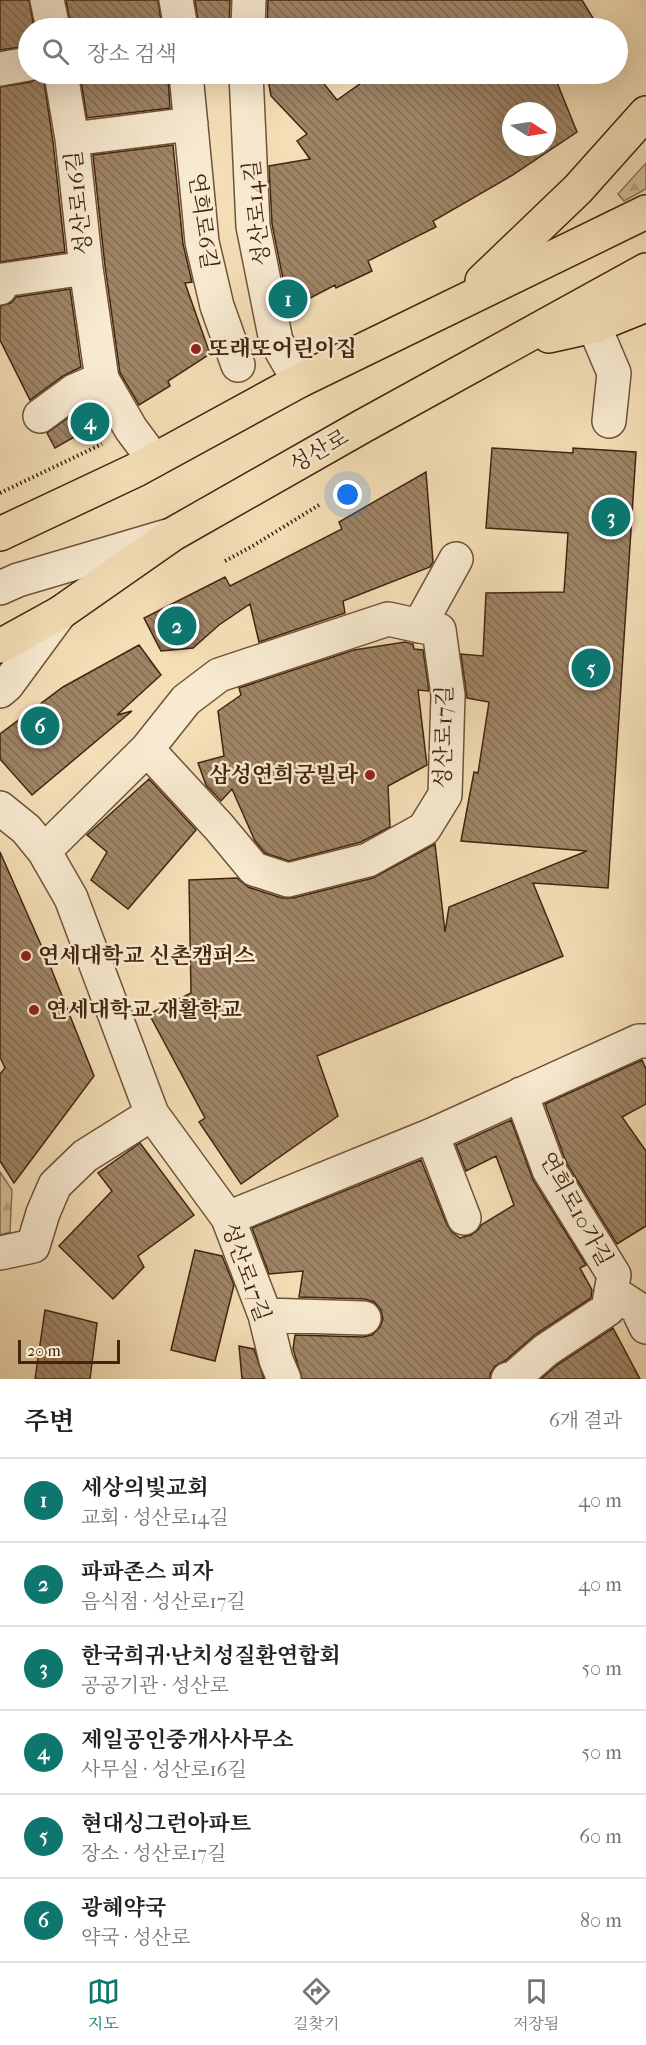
<!DOCTYPE html>
<html lang="ko">
<head>
<meta charset="utf-8">
<style>
  :root { --surface:#fff; --page:#f6f6f6; --text:#222; --muted:#767676; --line:#e0e0e0; --accent:#0f766e }
  body { margin:0; font-family:"IM FELL French Canon","Noto Serif KR",serif; background:var(--page); color:var(--text) }
  .compass { position:absolute; left:502px; top:102px; width:54px; height:54px; border-radius:50%; background:var(--surface); box-shadow:0 6px 24px #0002; rotate:102deg }
  .scale { position:absolute; left:18px; bottom:15px; width:102px; box-sizing:border-box; padding-left:6px; border:3px solid #42250f; border-top:0; font-size:16px; line-height:21px; white-space:nowrap; color:#42250f; -webkit-text-stroke:4px #f8ead0; paint-order:stroke }
  .you { position:absolute; left:348px; top:495px; width:21px; height:21px; margin:-15px; border:4px solid #fff; border-radius:50%; background:#1a73e8; box-shadow:0 0 0 9px #1a73e833 }
  .badge { display:grid; place-items:center; width:39px; height:39px; border-radius:50%; background:var(--accent); color:#fff; font-size:20px; font-weight:700 }
  .pin { position:absolute; translate:-50% -50%; border:3px solid #fff; box-shadow:0 2px 6px #0006 }
  .list { margin:0; padding:0; list-style:none }
  h2 { display:flex; justify-content:space-between; align-items:center; height:78px; margin:0; padding:0 24px; font-size:26px }
  h2 small { font-size:20px; font-weight:400; color:var(--muted) }
  .list li { display:grid; grid-template-columns:39px 1fr auto; gap:18px; align-items:center; box-sizing:border-box; height:84px; padding:0 24px; border-top:2px solid var(--line) }
  .list b { display:block; font-size:22px; white-space:nowrap }
  .list p { margin:0; font-size:20px; white-space:nowrap; color:var(--muted) }
  .list em { font-size:20px; font-style:normal; color:var(--muted) }
  .icon { flex:none; width:33px; height:33px; fill:none; stroke:currentColor; stroke-width:2; stroke-linecap:round; stroke-linejoin:round }
  .map { position:relative; flex:none; width:646px; height:1379px; overflow:hidden }
  .search { position:absolute; background:var(--surface); box-shadow:0 6px 24px #0002; left:18px; right:18px; top:18px; height:66px; display:flex; align-items:center; gap:15px; box-sizing:border-box; padding:0 21px; border-radius:33px; color:var(--muted); font-size:22px }
  .sheet { height:582px; background:var(--surface) }
  nav { display:flex; justify-content:space-around; align-items:center; box-sizing:border-box; height:84px; border-top:2px solid var(--line); background:var(--surface); font-size:16px; color:var(--muted) }
  nav a { display:grid; justify-items:center; gap:3px }
  nav .on { color:var(--accent) }
  .map>svg:first-child { display:block }
  .forest { fill:url(#forest-firs); stroke:#8c7254; stroke-width:1.5 }
  .building { fill:url(#building-back-hatch); stroke:#42250f; stroke-width:1.5; fill-rule:evenodd }
  .lines { fill:none; stroke-linecap:round; stroke-linejoin:round }
  .minor-casing { stroke:#6e5339; stroke-width:36 }
  .major-casing { stroke:#42250f; stroke-width:36 }
  .path { stroke:#42250f; stroke-width:4; stroke-dasharray:1.5 3; stroke-linecap:butt }
  .minor { stroke:#f8ead0; stroke-width:33 }
  .major { stroke:#f4deb6; stroke-width:33 }
  .poi-dot { fill:#8f2418; stroke:#f8ead0; stroke-width:2 }
  .labels { text-anchor:middle; dominant-baseline:central; stroke-width:5; stroke-linejoin:round; paint-order:stroke }
  .street-label { font-size:22px; fill:#42250f; stroke:#f8ead0 }
  .poi-label { font-size:22px; font-weight:bold; fill:#42250f; stroke:#f8ead0; text-anchor:start }
</style>
</head>
<body>
<div class="map">
<svg width="646" height="1379" viewBox="0 0 646 1379">
  <defs>
    <pattern id="forest-firs" width="22" height="20" patternUnits="userSpaceOnUse" patternTransform="scale(1.5)"><rect width="22" height="20" fill="#d6bf9a"/><path d="M5 1l3.5 6h-7zM16 11l3.5 6h-7z" fill="#b9a484"/></pattern>
    <pattern id="building-back-hatch" width="6" height="6" patternUnits="userSpaceOnUse" patternTransform="scale(1.5)"><rect width="6" height="6" fill="#9f8566"/><path d="M-1 5l2 2M0 0l6 6M5-1l2 2" fill="none" stroke="#836d52"/></pattern>
  </defs>
  <rect width="100%" height="100%" fill="#f4deb6"/>
  <filter id="stains"><feTurbulence type="fractalNoise" baseFrequency=".00333" numOctaves="4"/><feColorMatrix values="0 0 0 0 .2 0 0 0 0 .09 0 0 0 0 .02 0 0 0 .5 -.17"/></filter>
  <radialGradient id="worn" r=".72"><stop offset=".6" stop-color="#630" stop-opacity="0"/><stop offset="1" stop-color="#630" stop-opacity=".3"/></radialGradient>
  <path class="forest" d="M646 163V189L624 201 618 194Z
    M0 1172 12 1190 10 1232 0 1235Z"/>
  <path class="building" d="M0 0H29L34 28H28V46L0 50Z
    M66 0H158L162 28H71Z
    M195 0H230L229 28H199Z
    M268 0H582L599 28H267Z
    M80 74H168L170 108 87 118Z
    M267 74H316L337 100 374 74H557L554 75 577 132 511 176 433 221 436 227 368 261 372 271 336 288 335 285 289 309 272 224 269 166 310 159 297 141 307 134 271 96ZM511 111H547V147H511Z
    M43 75 53 142 65 252 0 262V87L31 82Z
    M173 145 183 244 192 282 185 283 210 354 168 381 170 386 139 405 120 373 105 266 93 155Z
    M70 289 81 367 63 376 30 400 0 340V306L11 303 16 297Z
    M94 403 104 420 55 448 47 433 83 407Z
    M492 448 573 453V448L636 452 608 888 533 883 563 956 317 1056 338 1116 241 1184 199 1122 205 1118 149 1014 191 993 189 880 237 878 248 887 282 898H293L373 878 435 844 445 932 449 907 587 851 461 841 474 772 478 773 489 702 467 698 461 654 483 656 486 593 564 592 568 533 486 528Z
    M426 472 433 562 430 567 343 601 345 613 259 642 250 604 219 625 193 648 161 651 144 618 225 577 230 586 342 529 339 522Z
    M405 642 413 644 414 649 423 650 429 691 418 690 427 765 388 786 390 827 361 842 289 861 265 853 255 841 232 789 221 801 206 785 198 763 224 756 218 711 241 695 239 688 354 650Z
    M139 645 161 675 117 715 132 711 32 795 0 759V734L63 687Z
    M149 779 196 830 128 909 91 880 107 852 87 835Z
    M0 852 49 963 94 1076 14 1183 0 1161V1074L5 1068 0 1057Z
    M642 1060 646 1069V1104L622 1117 646 1151V1226L617 1244 566 1162 545 1104Z
    M511 1120 533 1180 586 1265 580 1268 592 1290 591 1298 536 1334 506 1360 495 1366 490 1374V1379H302L293 1349 295 1335 363 1337 372 1335 380 1327 383 1319 381 1310 374 1302 365 1299 299 1297 303 1271 269 1274 252 1228 421 1160 447 1225 452 1232 460 1238 471 1235 478 1230 481 1225 514 1205 496 1156 466 1171 456 1145Z
    M140 1143 194 1215 138 1256 144 1267 113 1299 59 1246 112 1191 98 1173Z
    M195 1250 222 1256 234 1285 215 1361 171 1350Z
    M45 1310 97 1323 90 1379H35Z
    M613 1328 640 1379H541L557 1365Z
    M239 1346 254 1349 264 1379H242Z"/>
  <g class="lines">
    <defs>
      <path id="minor" d="M47 0 53 28
        M176 0 181 28
        M248 28 249 0
        M0 69 28 64
        M61 74 72 139 86 268 102 379 131 429 154 460
        M186 74 202 242 217 306 238 365
        M246 74 253 226 276 341 299 381
        M72 139 191 124
        M0 288 3 280 86 268
        M594 326 614 373 609 421
        M40 416 74 391 102 379
        M0 588 18 580 167 536
        M419 626 456 559
        M0 691 7 685 60 613
        M0 808 26 829 44 851 71 898 152 1114 228 1218 265 1315 276 1360 284 1379
        M44 851 147 749 186 700 219 675 388 619 439 630 448 695 445 795 424 829 368 860 288 880 254 869 219 827 147 749
        M432 1135 464 1218
        M228 1218 432 1135 639 1041H646
        M0 1253 33 1246 43 1213 55 1185 85 1156 152 1114
        M611 1291 637 1308 646 1327
        M265 1315 364 1318
        M508 1379 515 1377 546 1350 608 1309 614 1275 549 1170 521 1094"/>
      <path id="major" d="M482 281 578 189 646 113
        M549 336 594 326 646 305
        M0 534 136 470 299 381 646 212
        M0 646 60 613 173 534 363 426 646 270"/>
    </defs>
    <use href="#minor" class="minor-casing"/>
    <use href="#major" class="major-casing"/>
    <path class="path" d="M0 493 102 444
      M225 561 251 547 319 505"/>
    <use href="#minor" class="minor"/>
    <use href="#major" class="major"/>
  </g>
  <g class="poi-dot">
    <circle cx="196" cy="349" r="6"/>
    <circle cx="370" cy="775" r="6"/>
    <circle cx="26" cy="956" r="6"/>
    <circle cx="34" cy="1010" r="6"/>
  </g>
  <g class="labels">
    <g class="street-label">
      <text transform="translate(79 203) rotate(-96)">성산로16길</text>
      <text transform="translate(257 213) rotate(-96)">성산로14길</text>
      <text transform="translate(203 221) rotate(82)">연희로6길</text>
      <text transform="translate(319 451) rotate(-30)">성산로</text>
      <text transform="translate(444 737) rotate(-89)">성산로17길</text>
      <text transform="translate(576 1209) rotate(61)">연희로10가길</text>
      <text transform="translate(246 1272) rotate(70)">성산로17길</text>
    </g>
    <g class="poi-label">
      <text x="208" y="349">또래또어린이집</text>
      <text x="358" y="775" text-anchor="end">삼성연희궁빌라</text>
      <text x="38" y="956">연세대학교 신촌캠퍼스</text>
      <text x="46" y="1010">연세대학교 재활학교</text>
    </g>
  </g>
  <rect width="100%" height="100%" filter="url(#stains)"/>
  <rect width="100%" height="100%" fill="url(#worn)"/>
</svg>
<svg class="compass" viewBox="-18 -18 36 36"><path d="M0-13l5 13h-10z" fill="#e53935"/><path d="M0 13l5-13h-10z" fill="#767676"/></svg>
<div class="scale">20 m</div>
<div class="you"></div>
<div class="pin badge" style="left:288px;top:299px">1</div>
<div class="pin badge" style="left:177px;top:626px">2</div>
<div class="pin badge" style="left:611px;top:517px">3</div>
<div class="pin badge" style="left:90px;top:422px">4</div>
<div class="pin badge" style="left:591px;top:668px">5</div>
<div class="pin badge" style="left:40px;top:726px">6</div>
<div class="search"><svg class="icon" aria-label="search" viewBox="0 0 24 24"><circle cx="10" cy="10" r="6"/><path d="M15 15l6 6"/></svg>장소 검색</div>
</div>
<section class="sheet">
<h2>주변<small>6개 결과</small></h2>
<ul class="list">
<li><span class="badge">1</span><div><b>세상의빛교회</b><p>교회 · 성산로14길</p></div><em>40 m</em></li>
<li><span class="badge">2</span><div><b>파파존스 피자</b><p>음식점 · 성산로17길</p></div><em>40 m</em></li>
<li><span class="badge">3</span><div><b>한국희귀·난치성질환연합회</b><p>공공기관 · 성산로</p></div><em>50 m</em></li>
<li><span class="badge">4</span><div><b>제일공인중개사사무소</b><p>사무실 · 성산로16길</p></div><em>50 m</em></li>
<li><span class="badge">5</span><div><b>현대싱그런아파트</b><p>장소 · 성산로17길</p></div><em>60 m</em></li>
<li><span class="badge">6</span><div><b>광혜약국</b><p>약국 · 성산로</p></div><em>80 m</em></li>
</ul>
</section>
<nav>
<a class="on"><svg class="icon" aria-label="map" viewBox="0 0 24 24"><path d="M3 6l6-2 6 2 6-2v14l-6 2-6-2-6 2zM9 4v14M15 6v14"/></svg>지도</a>
<a><svg class="icon" aria-label="directions" viewBox="0 0 24 24"><path d="M12 3l9 9-9 9-9-9zM9 14v-3h6M13 9l2 2-2 2"/></svg>길찾기</a>
<a><svg class="icon" aria-label="saved" viewBox="0 0 24 24"><path d="M7 4h10v16l-5-4-5 4z"/></svg>저장됨</a>
</nav>
</body>
</html>
